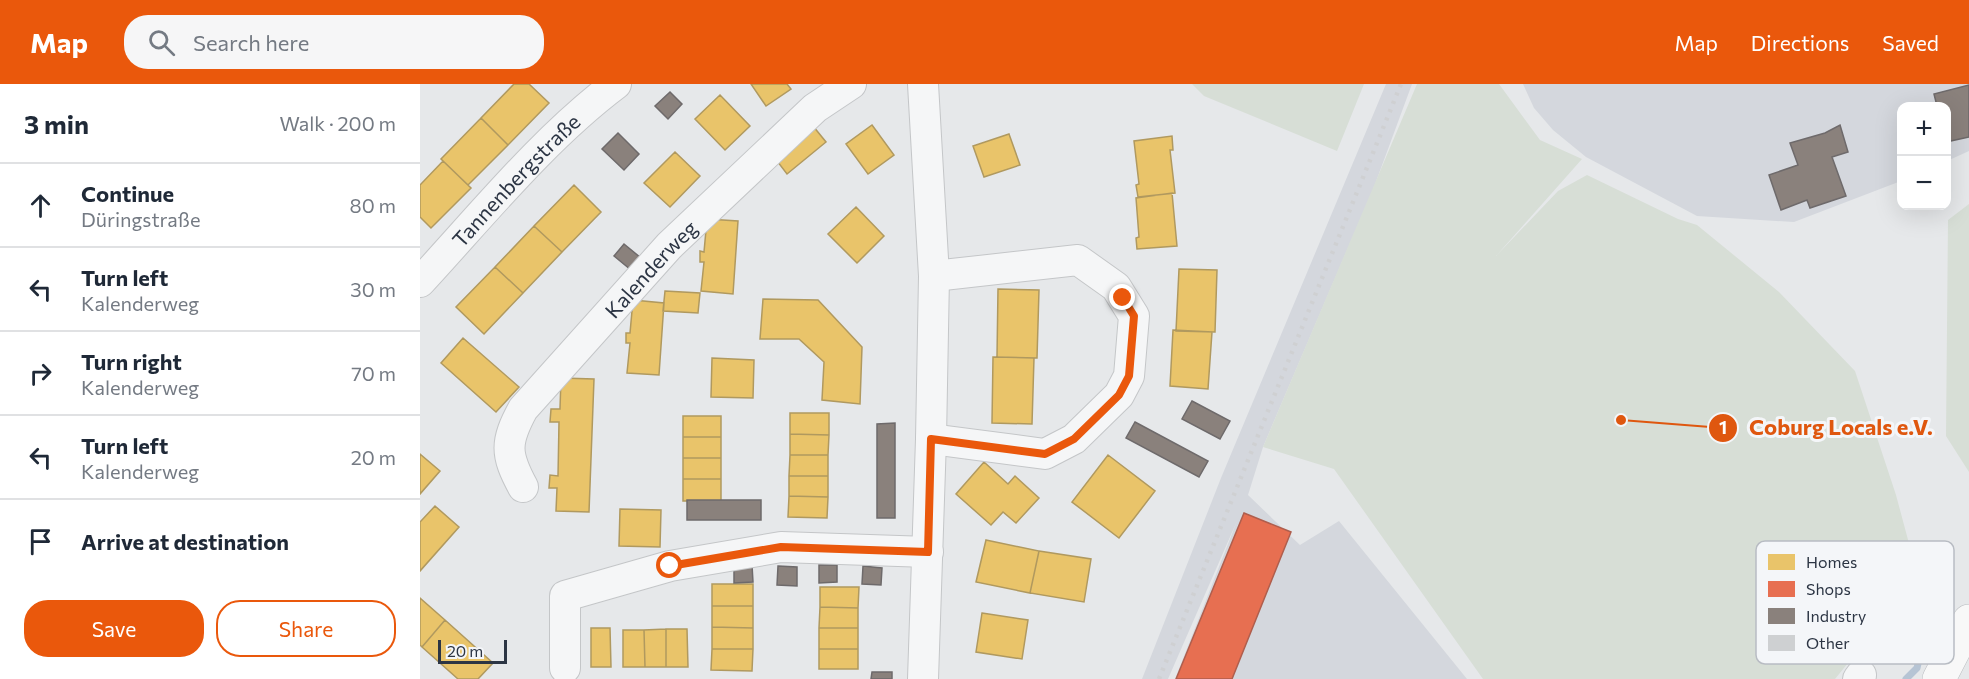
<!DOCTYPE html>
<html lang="en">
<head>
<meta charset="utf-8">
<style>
  :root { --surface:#fff; --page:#f6f6f7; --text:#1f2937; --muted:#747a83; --line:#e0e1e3; --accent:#ea580c }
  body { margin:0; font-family:Commissioner,sans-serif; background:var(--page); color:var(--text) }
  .controls { position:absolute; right:18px; top:18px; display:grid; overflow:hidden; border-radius:12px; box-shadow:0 6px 24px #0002 }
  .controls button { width:54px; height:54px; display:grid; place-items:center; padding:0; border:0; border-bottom:2px solid var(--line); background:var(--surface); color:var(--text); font:30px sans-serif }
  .scale { position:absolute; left:18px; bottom:15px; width:69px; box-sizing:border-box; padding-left:6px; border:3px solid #2c3544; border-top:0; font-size:16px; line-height:21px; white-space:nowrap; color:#2c3544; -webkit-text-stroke:4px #f4f6f9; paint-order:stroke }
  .stop { position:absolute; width:18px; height:18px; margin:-14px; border:4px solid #ea580c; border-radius:50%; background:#fff }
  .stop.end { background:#ea580c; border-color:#fff; box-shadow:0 2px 6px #0008 }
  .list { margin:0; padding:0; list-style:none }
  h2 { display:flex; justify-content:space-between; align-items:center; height:78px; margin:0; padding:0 24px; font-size:26px }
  h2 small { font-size:20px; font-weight:400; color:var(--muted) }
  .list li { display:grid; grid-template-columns:39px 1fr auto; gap:18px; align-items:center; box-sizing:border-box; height:84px; padding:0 24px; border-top:2px solid var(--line) }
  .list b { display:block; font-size:22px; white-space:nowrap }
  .list p { margin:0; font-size:20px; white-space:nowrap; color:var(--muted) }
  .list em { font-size:20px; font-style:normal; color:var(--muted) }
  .actions { display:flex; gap:12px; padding:18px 24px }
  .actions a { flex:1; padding:14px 0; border:2px solid var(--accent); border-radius:24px; text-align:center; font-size:21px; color:var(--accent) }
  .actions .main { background:var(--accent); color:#fff }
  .icon { flex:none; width:33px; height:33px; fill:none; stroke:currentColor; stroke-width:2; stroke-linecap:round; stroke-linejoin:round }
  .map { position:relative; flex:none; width:1549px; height:595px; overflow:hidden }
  header { display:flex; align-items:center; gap:36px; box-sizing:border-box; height:84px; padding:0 30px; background:var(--accent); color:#fff }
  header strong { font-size:28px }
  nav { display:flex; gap:33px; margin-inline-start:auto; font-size:21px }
  .search { width:420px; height:54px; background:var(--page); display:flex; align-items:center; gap:15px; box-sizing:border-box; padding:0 21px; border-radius:24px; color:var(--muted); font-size:22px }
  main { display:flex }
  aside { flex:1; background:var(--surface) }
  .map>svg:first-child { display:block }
  .built { fill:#d4d7dd }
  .green { fill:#d7ded6 }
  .homes { fill:#e9c46a; stroke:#b0995f; stroke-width:1.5 }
  .shops { fill:#e76f51; stroke:#af5e4d; stroke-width:1.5 }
  .industry { fill:#8a817c; stroke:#6e6a6b; stroke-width:1.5 }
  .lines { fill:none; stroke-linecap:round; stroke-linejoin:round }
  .stream { stroke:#b6c4d4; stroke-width:7 }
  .minor-casing { stroke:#c4c6c8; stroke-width:32 }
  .highway-casing { stroke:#b8bbbf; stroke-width:34 }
  .minor { stroke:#f5f6f7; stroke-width:30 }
  .highway { stroke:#f8f8f8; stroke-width:33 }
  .rail { stroke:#cfd0d2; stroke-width:4.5; stroke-dasharray:3 6; stroke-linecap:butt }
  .route { stroke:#ea580c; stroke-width:8 }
  .labels { text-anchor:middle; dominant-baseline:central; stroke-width:6; stroke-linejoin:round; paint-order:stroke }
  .street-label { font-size:21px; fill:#2c3544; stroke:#f4f6f9 }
  .key { fill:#f4f6f9; stroke:#b8bcc3; stroke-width:1.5 }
  .key-label { font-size:16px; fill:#2c3544 }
  .leader { fill:none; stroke:#df570f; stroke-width:2 }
  .callout-dot { fill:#df570f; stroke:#f4f6f9; stroke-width:2 }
  .mark-label { font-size:18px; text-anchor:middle; font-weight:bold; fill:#fff }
  .callout-label { font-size:22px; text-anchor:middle; font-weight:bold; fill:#df570f; stroke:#f4f6f9; stroke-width:6; stroke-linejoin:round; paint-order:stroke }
</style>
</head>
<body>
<header>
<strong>Map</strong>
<div class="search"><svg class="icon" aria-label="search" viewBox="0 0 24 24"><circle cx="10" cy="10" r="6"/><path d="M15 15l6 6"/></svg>Search here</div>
<nav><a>Map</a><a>Directions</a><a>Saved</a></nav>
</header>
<main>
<aside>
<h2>3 min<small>Walk · 200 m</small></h2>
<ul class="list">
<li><svg class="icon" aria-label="ahead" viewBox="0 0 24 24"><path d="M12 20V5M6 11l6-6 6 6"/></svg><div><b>Continue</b><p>Düringstraße</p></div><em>80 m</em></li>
<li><svg class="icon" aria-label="left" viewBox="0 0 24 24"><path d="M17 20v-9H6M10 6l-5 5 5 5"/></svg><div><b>Turn left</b><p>Kalenderweg</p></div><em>30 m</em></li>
<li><svg class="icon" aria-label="right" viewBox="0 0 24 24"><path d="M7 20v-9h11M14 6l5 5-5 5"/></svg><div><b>Turn right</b><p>Kalenderweg</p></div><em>70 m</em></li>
<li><svg class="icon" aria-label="left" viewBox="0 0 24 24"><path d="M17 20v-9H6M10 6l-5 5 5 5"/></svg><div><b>Turn left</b><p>Kalenderweg</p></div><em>20 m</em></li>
<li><svg class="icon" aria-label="arrive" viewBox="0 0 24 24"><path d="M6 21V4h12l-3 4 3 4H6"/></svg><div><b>Arrive at destination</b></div></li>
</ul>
<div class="actions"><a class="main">Save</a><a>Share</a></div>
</aside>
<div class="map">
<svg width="1549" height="595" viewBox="0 0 1549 595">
  <rect width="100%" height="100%" fill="#e6e8ea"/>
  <path class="built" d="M966 0H992L954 103 843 363 828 411 880 461 919 437 1047 595H755L817 437 748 595H722L801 394Z
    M1103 0H1549V67L1527 77 1526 22H1482L1481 97 1374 138 1277 132 1166 73 1133 46 1114 24Z"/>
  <path class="green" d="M772 0H944L917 67 784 12Z
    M997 0H1079L1120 56 1162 75 1076 172 1138 107 1167 91 1258 135 1277 141 1359 208 1435 287 1476 411 1498 493 1415 595H1063L914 385 843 363Z
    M1549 120V388L1526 352 1528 136Z"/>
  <path class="homes" d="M94 0H109L129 19 88 61 61 34Z
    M331 0H367L371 5 346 22Z
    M300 11 330 42 305 66 275 35Z
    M61 34 88 61 48 101 21 75Z
    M452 41 474 71 448 90 426 60Z
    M393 42 406 58 367 90 354 73Z
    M589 50 600 81 564 93 553 62Z
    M752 52 753 66H750L755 109 718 113 716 101 719 100 714 57Z
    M255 68 280 92 250 123 224 99Z
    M23 77 51 104 11 144 0 133V101Z
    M154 101 181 128 142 168 114 142Z
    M752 109 757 162 717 165 716 154 719 153 716 114Z
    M436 123 464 152 437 179 408 150Z
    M287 135 318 137 313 210 281 207 284 178H280V167L284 168Z
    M114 142 142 168 103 209 75 183Z
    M75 183 103 209 64 250 36 223Z
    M759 185 797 186 795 248 756 247Z
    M578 205 619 206 617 274 577 273Z
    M245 207 280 209 278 229 243 227Z
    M343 215 398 216 442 263 440 320 402 316 404 278 379 255H340Z
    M213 216 244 219 239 291 207 289 210 259H206V249H210Z
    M753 246 792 248 788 305 750 302Z
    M43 254 99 303 76 328 21 279Z
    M573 273 614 274 612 340 572 339Z
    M292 274 334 276 333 314 291 313Z
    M141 294 174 295 169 428 136 427 137 404H129L130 391 138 392 139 338H130L131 325H140Z
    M370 329H409V351L370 350Z
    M263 332H301V353H263Z
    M370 350 409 351 408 371H370Z
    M263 353H301V374H263Z
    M0 370 20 387 0 410Z
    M370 371H408V392H369Z
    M688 371 735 407 699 454 652 418Z
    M263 374H301V395H263Z
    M564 378 588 400 595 392 619 414 596 439 583 428 571 441 536 410Z
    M369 392H408V413L369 412Z
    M263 395H301V417H263Z
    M369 412 408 413 407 434 368 433Z
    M15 422 39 443 0 487V438Z
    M200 425 241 426 240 463 199 462Z
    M566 456 619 467 610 509 556 498Z
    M619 467 671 475 664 518 610 509Z
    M292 500H333V522H292Z
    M400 503H439L438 524 400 523Z
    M0 514 25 536 2 563 0 561Z
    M292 522H333V544L292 543Z
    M400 523 438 524V544H399Z
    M562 529 608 536 602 575 556 568Z
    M25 536 73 579 58 595H38L2 563Z
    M292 543 333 544V565H292Z
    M171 544H190L191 583H171Z
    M399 544H438V565H399Z
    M246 545H267L268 583H246Z
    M246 545V583H225L224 546Z
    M203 546H224L225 583H203Z
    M292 565H333L332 587 291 586Z
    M399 565H438V585H399Z"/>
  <path class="shops" d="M824 429 871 448 812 595H756Z"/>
  <path class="industry" d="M1549 1V53L1526 58V22H1517L1514 10Z
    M250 8 262 20 248 35 235 22Z
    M1420 41 1428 68 1412 73 1426 112 1390 124 1387 116 1361 126 1349 91 1378 81 1370 59 1405 49Z
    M198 49 219 70 204 86 182 65Z
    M204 160 221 174 211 186 194 172Z
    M772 317 810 337 800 355 762 335Z
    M715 338 788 377 779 393 706 354Z
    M475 339V434H457V340Z
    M267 416H341V436H267Z
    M314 481H332L333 498 314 499Z
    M399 481H417V498L399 499Z
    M358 482 377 483V502L357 501Z
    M443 482 462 484 461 501 442 500Z
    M452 588H472V595H451Z"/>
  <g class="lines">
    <path class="stream" d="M1486 595 1497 584 1511 525"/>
    <defs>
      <g id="minor">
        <path d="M503 0 514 192 511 355 503 595"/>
        <path id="s1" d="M0 198C62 131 123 55 196 0"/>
        <path d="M511 355 625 370 654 355 699 311 709 292 714 232 696 203 658 176 514 192"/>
        <path id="s2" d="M103 403C85 370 85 358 103 325L249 162 395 24 431 0"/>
        <path d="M145 584V512L250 482 361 463 508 468"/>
        <path d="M1438 595 1441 591"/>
      </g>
      <path id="highway" d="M1519 595 1549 537"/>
    </defs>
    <use href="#minor" class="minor-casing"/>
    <use href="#highway" class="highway-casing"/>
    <use href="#minor" class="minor"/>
    <use href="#highway" class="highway"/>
    <path class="rail" d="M739 595 981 0"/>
  </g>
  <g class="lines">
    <path class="route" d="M250 482 361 463 508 468 511 355 625 370 654 355 699 311 709 292 714 232 703 214"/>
  </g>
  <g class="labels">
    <g class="street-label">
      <text stroke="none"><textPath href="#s1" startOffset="140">Tannenbergstraße</textPath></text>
      <text stroke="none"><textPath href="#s2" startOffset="273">Kalenderweg</textPath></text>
    </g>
  </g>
  <rect x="1336" y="457" width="198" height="123" rx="9" class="key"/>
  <rect x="1348" y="470" width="27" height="16" fill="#e9c46a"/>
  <rect x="1348" y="497" width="27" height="16" fill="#e76f51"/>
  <rect x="1348" y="524" width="27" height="16" fill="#8a817c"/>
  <rect x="1348" y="551" width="27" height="16" fill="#ced0d2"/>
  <g class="key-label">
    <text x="1386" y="484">Homes</text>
    <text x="1386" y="511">Shops</text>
    <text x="1386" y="538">Industry</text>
    <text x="1386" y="565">Other</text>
  </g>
  <path class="leader" d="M1201 336L1303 344"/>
  <g class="callout-dot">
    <circle cx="1201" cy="336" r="6"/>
    <circle cx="1303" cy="344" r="15"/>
  </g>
  <g class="mark-label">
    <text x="1303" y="350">1</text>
  </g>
  <g class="callout-label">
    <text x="1421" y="351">Coburg Locals e.V.</text>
  </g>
</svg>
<div class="controls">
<button>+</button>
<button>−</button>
</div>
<div class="scale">20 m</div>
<div class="stop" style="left:250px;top:482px"></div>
<div class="stop end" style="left:703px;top:214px"></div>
</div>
</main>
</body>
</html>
